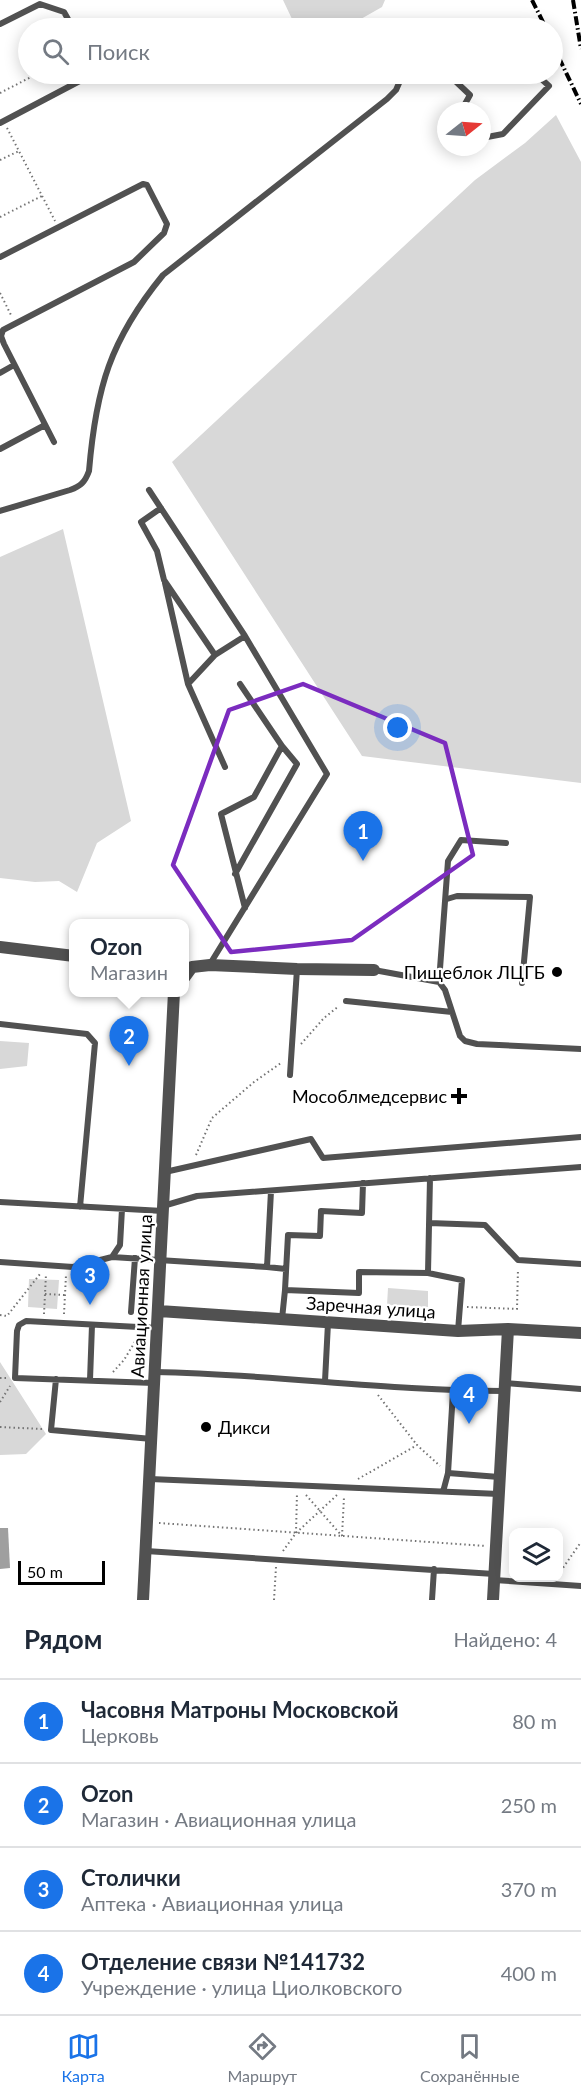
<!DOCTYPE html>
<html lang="ru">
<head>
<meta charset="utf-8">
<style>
  :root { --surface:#fff; --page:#f2f2f3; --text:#1f2937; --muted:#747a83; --line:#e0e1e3; --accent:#1a73e8 }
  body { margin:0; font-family:Lato,sans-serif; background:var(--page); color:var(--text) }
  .controls { position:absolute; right:18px; bottom:18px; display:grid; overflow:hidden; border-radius:12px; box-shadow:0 3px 15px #0003 }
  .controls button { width:54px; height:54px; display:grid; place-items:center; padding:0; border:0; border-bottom:2px solid var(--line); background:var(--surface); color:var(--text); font:30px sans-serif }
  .compass { position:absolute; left:437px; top:102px; width:54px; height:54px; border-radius:50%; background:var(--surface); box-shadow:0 3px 15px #0003; rotate:73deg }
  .scale { position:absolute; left:18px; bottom:15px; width:87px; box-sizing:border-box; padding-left:6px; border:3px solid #000; border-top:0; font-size:16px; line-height:21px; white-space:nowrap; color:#000; -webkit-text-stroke:4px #fff; paint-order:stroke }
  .you { position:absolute; left:398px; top:728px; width:21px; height:21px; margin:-15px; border:4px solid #fff; border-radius:50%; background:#1a73e8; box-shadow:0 0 0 9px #1a73e833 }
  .badge { display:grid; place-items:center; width:39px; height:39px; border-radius:50%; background:var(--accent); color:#fff; font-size:20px; font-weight:700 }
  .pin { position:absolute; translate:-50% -50px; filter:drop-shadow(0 2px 3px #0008) }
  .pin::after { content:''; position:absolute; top:32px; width:21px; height:18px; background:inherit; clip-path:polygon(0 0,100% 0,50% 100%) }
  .popup { position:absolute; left:69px; top:919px; width:120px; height:78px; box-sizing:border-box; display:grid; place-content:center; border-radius:12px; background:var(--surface); filter:drop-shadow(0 2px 4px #0005); font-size:20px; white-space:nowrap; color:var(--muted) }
  .popup b { font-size:22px; color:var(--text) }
  .popup::after { content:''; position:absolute; left:50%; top:100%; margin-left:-12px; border:12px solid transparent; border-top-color:var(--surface) }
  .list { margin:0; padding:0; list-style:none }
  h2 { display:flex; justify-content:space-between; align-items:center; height:78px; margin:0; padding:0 24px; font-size:26px }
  h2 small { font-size:20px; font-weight:400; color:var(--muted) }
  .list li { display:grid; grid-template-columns:39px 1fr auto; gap:18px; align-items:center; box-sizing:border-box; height:84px; padding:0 24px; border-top:2px solid var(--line) }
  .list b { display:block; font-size:22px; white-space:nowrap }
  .list p { margin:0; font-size:20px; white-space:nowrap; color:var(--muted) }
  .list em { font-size:20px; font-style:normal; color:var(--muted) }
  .icon { flex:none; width:33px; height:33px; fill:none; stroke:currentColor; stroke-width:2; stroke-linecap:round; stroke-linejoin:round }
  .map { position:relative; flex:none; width:581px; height:1600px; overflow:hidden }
  .search { position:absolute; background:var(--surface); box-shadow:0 3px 15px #0003; left:18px; right:18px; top:18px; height:66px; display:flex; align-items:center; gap:15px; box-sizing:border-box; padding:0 21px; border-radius:33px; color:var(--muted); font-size:22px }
  .sheet { height:414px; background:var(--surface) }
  nav { display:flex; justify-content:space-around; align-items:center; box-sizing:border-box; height:84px; border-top:2px solid var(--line); background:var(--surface); font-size:16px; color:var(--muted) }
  nav a { display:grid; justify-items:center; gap:3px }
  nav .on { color:var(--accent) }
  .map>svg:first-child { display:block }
  .green { fill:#d8d8d8 }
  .water { fill:#9f9f9f }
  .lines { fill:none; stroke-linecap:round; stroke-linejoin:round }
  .path { stroke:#737373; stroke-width:2; stroke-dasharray:1.5 3; stroke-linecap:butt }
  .lane { stroke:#515151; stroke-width:6 }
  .street { stroke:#515151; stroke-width:12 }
  .rail { stroke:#000; stroke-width:4; stroke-dasharray:9 3 1.5 3; stroke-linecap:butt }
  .marked { fill:none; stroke:#7b2cbf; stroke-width:4.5; stroke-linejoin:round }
  .poi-dot { fill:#000; stroke:#fff; stroke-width:2 }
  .labels { text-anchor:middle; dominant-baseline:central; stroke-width:4.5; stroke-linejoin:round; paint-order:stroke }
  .poi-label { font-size:18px; fill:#000; stroke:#fff; text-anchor:end }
  .street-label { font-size:18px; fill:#000; stroke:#fff }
</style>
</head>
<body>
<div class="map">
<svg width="581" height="1600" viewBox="0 0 581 1600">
  <rect width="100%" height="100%" fill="#fff"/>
  <path class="green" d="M283 0H385L382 7 345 28H305L292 19Z
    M556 115 581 162V783L362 756 172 462 475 180 525 143Z
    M63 529 131 821 97 843 77 892 59 881 35 882 0 878V557Z
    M0 1041 29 1043 27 1066 0 1069Z
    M29 1279 59 1280 57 1309 28 1307Z
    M388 1288 428 1291V1307L387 1305Z
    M0 1362 46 1434 26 1454 0 1455Z"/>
  <path class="water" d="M0 1528H8L10 1568 0 1569Z"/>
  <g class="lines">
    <path class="path" d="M0 93 37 74
      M7 128 55 221
      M0 160 19 151
      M0 217 42 196
      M0 293 11 315
      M301 1044 324 1018 339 1006
      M196 1155 212 1118 254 1082 281 1063
      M45 1294 65 1295
      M467 1307 517 1309 518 1269
      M44 1314 46 1274
      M64 1314 66 1275
      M0 1315 7 1316 40 1274
      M113 1372 124 1360 139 1335
      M0 1378H6
      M378 1395 417 1445
      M0 1402 10 1386
      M0 1427 42 1429
      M358 1479 417 1445 440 1466
      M306 1495 342 1536
      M159 1523 486 1546
      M296 1533 297 1493
      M342 1536 344 1497
      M283 1551 296 1533 337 1495
      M558 1575 581 1542
      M274 1600 276 1567"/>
    <path class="lane" d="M0 24 40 4 64 12 73 28
      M424 28H433
      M453 74 450 76 470 95 461 111
      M0 123 93 74
      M482 138 503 134 549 86 536 74
      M0 257 143 184 147 185 167 224 164 233 134 262 3 330 1 336 4 344 54 442
      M0 373 14 365
      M0 449 45 425
      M149 490 245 636 327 774 210 964
      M161 508 141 522 157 551 164 580 215 655 245 636
      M0 511 70 490C81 486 85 482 89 471 96 388 110 340 163 275L387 99 396 90 403 74
      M165 583 188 684 215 655
      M188 684 225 767
      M240 684 282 746 254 797 221 814 245 908
      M235 874 297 764 282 746
      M447 899 457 896 530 897 522 983
      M374 970 439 982 445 990 460 1036 465 1041 477 1044 581 1049
      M439 982 448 861 461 840 506 843
      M346 1001 452 1012
      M0 1024 87 1034 95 1043 80 1207
      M290 1075 297 969
      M165 1172 311 1139 323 1158 581 1137
      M363 1183 362 1213 321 1211 320 1236 288 1235 285 1290 359 1293V1272L428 1273 462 1280 458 1331
      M0 1202 163 1211
      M163 1206 197 1196 581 1167
      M429 1223 485 1225 518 1260 581 1264
      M112 1257 120 1245 122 1209
      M0 1262 73 1267 112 1257 267 1267 271 1191
      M267 1267 286 1269
      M428 1273 430 1178
      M131 1312 135 1258
      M282 1319 285 1290
      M155 1372C272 1374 388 1391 504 1391
      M56 1379 51 1430 152 1439
      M90 1380 92 1325
      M325 1381 328 1323
      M154 1383 15 1378 17 1331 19 1325 26 1321 157 1328
      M505 1383 581 1389
      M453 1391 448 1473 499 1477
      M150 1479 499 1494
      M443 1492 448 1473
      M146 1551 494 1574
      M494 1580 581 1586
      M432 1600 434 1569"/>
    <path class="street" d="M0 947 74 956
      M184 978 192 967 210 965 297 969 374 970
      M159 1311 458 1331 508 1329 581 1333
      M143 1600 174 992
      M493 1600 508 1329"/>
    <path class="rail" d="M532 0 546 28
      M573 0 581 49
      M552 43 581 104"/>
  </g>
  <path class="marked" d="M303 684 445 743 473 855 352 940 231 952 173 865 229 710Z"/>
  <g class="poi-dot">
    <circle cx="557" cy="972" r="6"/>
    <path d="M456 1087h6v6h6v6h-6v6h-6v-6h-6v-6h6z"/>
    <circle cx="206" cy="1427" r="6"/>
  </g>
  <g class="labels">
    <g class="poi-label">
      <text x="545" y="972">Пищеблок ЛЦГБ</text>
      <text x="447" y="1096">Мособлмедсервис</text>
      <text x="218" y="1427" text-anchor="start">Дикси</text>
    </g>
    <g class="street-label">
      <text transform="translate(141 1296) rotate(-87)">Авиационная улица</text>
      <text transform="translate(371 1307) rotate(4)">Заречная улица</text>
    </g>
  </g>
</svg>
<div class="controls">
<button><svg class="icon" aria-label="layers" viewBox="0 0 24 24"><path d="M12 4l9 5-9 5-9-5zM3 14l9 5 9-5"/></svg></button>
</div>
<svg class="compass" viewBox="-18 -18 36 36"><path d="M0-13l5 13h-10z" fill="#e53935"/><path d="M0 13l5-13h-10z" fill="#747a83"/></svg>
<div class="scale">50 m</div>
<div class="you"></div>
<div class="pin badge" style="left:363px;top:861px">1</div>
<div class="pin badge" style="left:129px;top:1066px">2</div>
<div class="popup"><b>Ozon</b>Магазин</div>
<div class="pin badge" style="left:90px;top:1305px">3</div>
<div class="pin badge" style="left:469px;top:1424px">4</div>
<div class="search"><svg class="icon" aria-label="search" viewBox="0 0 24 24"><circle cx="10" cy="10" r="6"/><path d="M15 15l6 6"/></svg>Поиск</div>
</div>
<section class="sheet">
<h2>Рядом<small>Найдено: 4</small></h2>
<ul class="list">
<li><span class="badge">1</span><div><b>Часовня Матроны Московской</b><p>Церковь</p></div><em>80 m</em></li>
<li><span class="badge">2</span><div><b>Ozon</b><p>Магазин · Авиационная улица</p></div><em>250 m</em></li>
<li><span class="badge">3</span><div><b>Столички</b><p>Аптека · Авиационная улица</p></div><em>370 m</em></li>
<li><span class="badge">4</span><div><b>Отделение связи №141732</b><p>Учреждение · улица Циолковского</p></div><em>400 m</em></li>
</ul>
</section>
<nav>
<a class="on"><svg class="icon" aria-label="map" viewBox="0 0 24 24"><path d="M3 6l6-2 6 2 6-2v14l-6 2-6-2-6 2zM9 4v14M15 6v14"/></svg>Карта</a>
<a><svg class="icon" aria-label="directions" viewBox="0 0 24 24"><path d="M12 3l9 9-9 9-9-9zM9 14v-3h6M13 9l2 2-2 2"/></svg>Маршрут</a>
<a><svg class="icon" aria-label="saved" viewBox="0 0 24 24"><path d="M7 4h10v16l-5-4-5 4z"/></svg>Сохранённые</a>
</nav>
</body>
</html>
